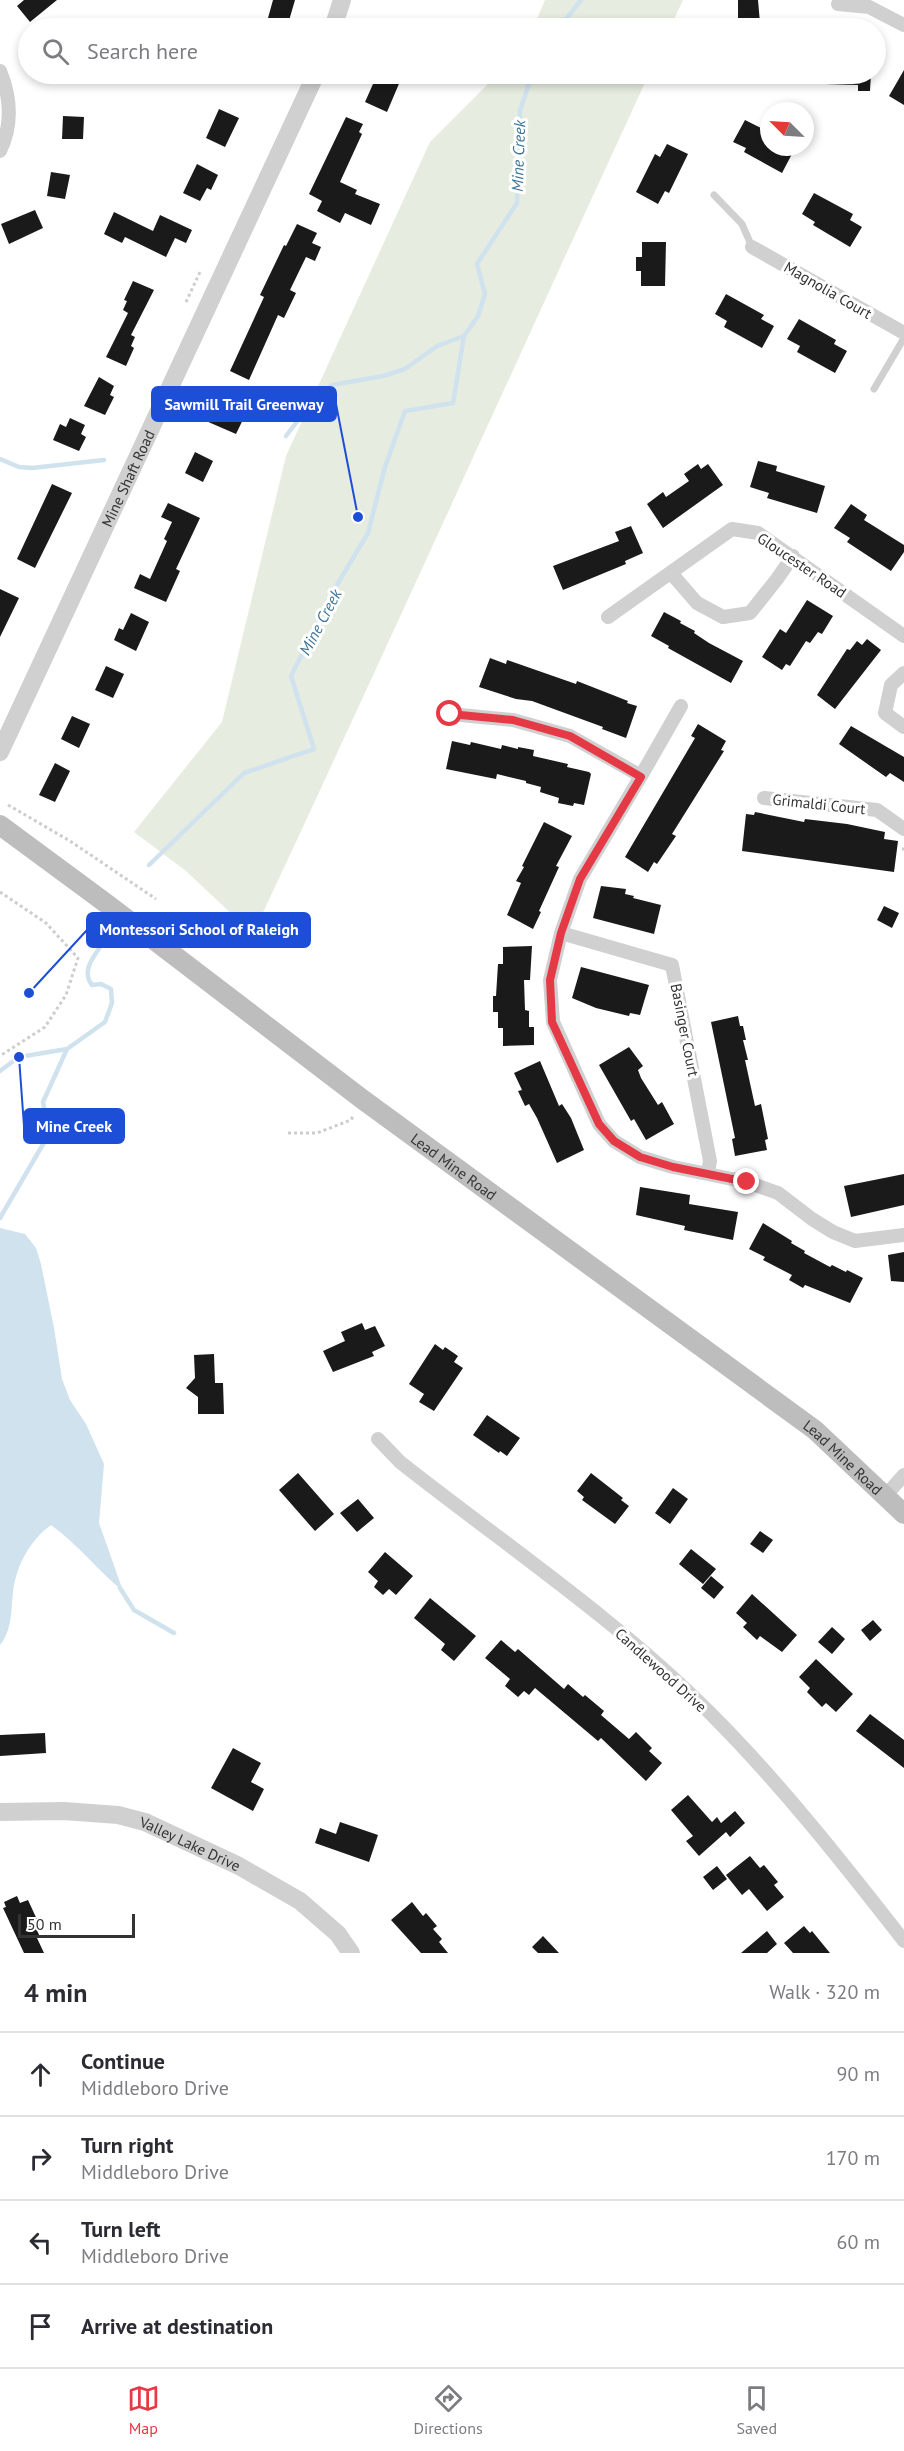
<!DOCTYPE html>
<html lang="en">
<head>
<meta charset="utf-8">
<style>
  :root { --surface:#fff; --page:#f7f7f7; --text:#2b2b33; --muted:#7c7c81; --line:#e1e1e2; --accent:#e63946 }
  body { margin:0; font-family:"PT Sans",sans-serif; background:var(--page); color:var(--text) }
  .compass { position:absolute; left:760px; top:102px; width:54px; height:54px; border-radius:50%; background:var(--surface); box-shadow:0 3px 9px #0003; rotate:294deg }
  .scale { position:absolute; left:18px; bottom:15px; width:117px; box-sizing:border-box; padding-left:6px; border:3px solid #333; border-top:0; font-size:16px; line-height:21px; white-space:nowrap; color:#333; -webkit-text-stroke:4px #fff; paint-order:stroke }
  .stop { position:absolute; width:18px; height:18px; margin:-14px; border:4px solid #e63946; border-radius:50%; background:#fff }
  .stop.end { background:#e63946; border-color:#fff; box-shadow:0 2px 6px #0008 }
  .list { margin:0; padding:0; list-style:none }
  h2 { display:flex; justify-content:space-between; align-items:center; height:78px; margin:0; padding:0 24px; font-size:26px }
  h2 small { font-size:20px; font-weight:400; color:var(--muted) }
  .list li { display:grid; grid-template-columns:39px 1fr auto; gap:18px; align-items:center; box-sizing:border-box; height:84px; padding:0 24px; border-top:2px solid var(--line) }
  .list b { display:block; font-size:22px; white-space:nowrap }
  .list p { margin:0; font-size:20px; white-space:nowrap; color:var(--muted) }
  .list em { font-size:20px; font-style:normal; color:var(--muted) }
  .icon { flex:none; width:33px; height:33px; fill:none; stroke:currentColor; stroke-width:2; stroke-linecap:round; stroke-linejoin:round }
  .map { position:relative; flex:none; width:904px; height:1953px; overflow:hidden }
  .search { position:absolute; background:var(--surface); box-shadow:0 3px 9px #0003; left:18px; right:18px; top:18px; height:66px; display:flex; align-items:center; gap:15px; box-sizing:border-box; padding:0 21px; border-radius:33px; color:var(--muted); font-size:22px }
  .sheet { height:414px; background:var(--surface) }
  nav { display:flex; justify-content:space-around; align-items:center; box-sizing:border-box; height:84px; border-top:2px solid var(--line); background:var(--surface); font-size:16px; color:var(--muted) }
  nav a { display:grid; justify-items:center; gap:3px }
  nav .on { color:var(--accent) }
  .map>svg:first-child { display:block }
  .green { fill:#e6ecdf }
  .water { fill:#cfe2ee }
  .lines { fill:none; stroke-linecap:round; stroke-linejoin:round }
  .stream { stroke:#cfe2ee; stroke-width:4.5 }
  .building { fill:#1a1a1a }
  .path { stroke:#cdcdcd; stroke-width:3; stroke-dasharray:3 3; stroke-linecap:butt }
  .service { stroke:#d0d0d0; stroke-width:7 }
  .minor { stroke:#d0d0d0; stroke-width:14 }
  .tertiary { stroke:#d0d0d0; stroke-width:18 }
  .secondary { stroke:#bdbdbd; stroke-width:20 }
  .route { stroke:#e63946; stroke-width:8 }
  .labels { text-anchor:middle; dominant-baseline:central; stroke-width:6; stroke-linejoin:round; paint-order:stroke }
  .street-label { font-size:15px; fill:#333; stroke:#fff }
  .water-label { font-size:16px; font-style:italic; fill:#3f7597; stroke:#fff }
  .leader { fill:none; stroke:#1d4ed8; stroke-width:2 }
  .callout-dot { fill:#1d4ed8; stroke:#fff; stroke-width:2 }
  .callout { fill:#1d4ed8; stroke:#1d4ed8; stroke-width:2 }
  .callout-label { font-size:16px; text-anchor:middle; font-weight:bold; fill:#fff }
</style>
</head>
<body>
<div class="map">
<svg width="904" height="1953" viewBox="0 0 904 1953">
  <rect width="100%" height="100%" fill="#fff"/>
  <path class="green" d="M545 0H683L670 28H533Z
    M498 74H649C517 360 387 648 253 934L186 871 134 832 222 722 286 456 430 142Z"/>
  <path class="water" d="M0 1228 25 1234 36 1248 41 1264 54 1328 62 1379 70 1400 86 1424 104 1464 99 1523 123 1591C97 1570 78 1544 51 1525 30 1540 16 1566 13 1592 11 1611 12 1630 0 1645Z"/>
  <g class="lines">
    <path class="stream" d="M559 28 581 0
      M286 436 312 402 332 385 383 376 405 369 437 346 464 336 478 316 485 294 477 264 517 203 520 111 532 74
      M0 459 19 467 32 468 104 460
      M149 865 244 773 314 749 291 676 338 583 368 533 385 467 405 411 453 403 464 336
      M0 1071 19 1057 67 1049 105 1022 112 1003 111 989 101 984 92 985C80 970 96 954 104 941
      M0 1218 49 1134 43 1102 67 1049
      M120 1588 134 1610 174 1633"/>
  </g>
  <path class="building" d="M24 0H57L30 22 17 6Z
    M273 0H295L288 24 268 18Z
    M738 0H758L760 23 738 26Z
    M904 70V105L889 96Z
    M350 74H388L401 79 387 112 365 102 373 84Z
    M826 74H871L870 91H858V85L825 84Z
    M219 109 239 118 225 147 206 138Z
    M63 116 84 117 83 139H62Z
    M346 117 363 124 359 132 362 134 340 182 357 190 355 194 380 204 371 225 345 213 340 223 317 211 322 201 309 194Z
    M745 120 769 132V147H784L793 152 782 173 744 152 746 148 733 142Z
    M667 144 688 154 669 193 665 191 658 204 636 192 655 154 660 157Z
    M197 164 218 175 211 190 207 188 200 201 183 193Z
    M51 172 70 175 65 199 47 196Z
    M814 193 853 214 850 220 862 227 850 247 813 225 815 222 802 214Z
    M35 210 43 228 9 244 1 224Z
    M114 212 153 231 160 215 192 230 186 243 175 238 166 257 125 237 122 243 104 234Z
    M297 224 317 233 312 243 321 247 315 261 306 257 290 290 296 293 284 318 278 315 249 380 230 371 264 297 260 295 284 245 286 246Z
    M642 242H666L665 286H641V271H636V257H642Z
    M133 281 154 290 131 335 135 337 131 346 134 348 126 366 106 357 128 313 123 310 127 301 124 300Z
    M726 294 764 315 761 319 774 326 762 348 724 327 727 321 715 314Z
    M799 319 836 340 834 344 847 351 835 373 797 352 800 346 787 339Z
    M99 377 114 386 110 395 114 397 105 415 84 406Z
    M230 394 251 403 236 434 206 421 212 407 223 411Z
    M70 418 85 425 81 434 86 437 79 451 53 440 60 424 66 427Z
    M195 452 213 461 203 482 185 473Z
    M758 461 777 466 776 471 825 486 817 513 767 498 769 493 750 487Z
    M698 464 701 469 708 464 723 485 663 528 647 504 663 492 666 497 689 481 684 474Z
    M52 484 72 493 35 568 17 559Z
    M168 503 200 518 176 569 180 571 166 602 134 588 140 574 150 579 167 541 164 539 172 522 161 517Z
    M851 504 867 515 864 520 904 545V552L891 571 847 542 850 538 834 528Z
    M631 526 643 553 625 561 626 564 563 590 553 566 619 541 615 532Z
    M0 589 19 598 0 637Z
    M807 600 833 616 822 634 818 632 810 643 806 641 790 666 786 664 782 670 762 657 780 629 786 633Z
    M664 612 681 621 680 623 695 631 694 633 709 643 743 661 731 683 668 648 669 646 651 636Z
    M131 613 149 622 136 651 114 640 119 628 123 630Z
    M867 639 881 650 835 709 817 695 847 649 850 650 857 641 862 645Z
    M490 658 506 664 507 660 576 684 577 681 628 701 627 703 637 706 626 738 602 729 603 727 532 701 516 699 479 687Z
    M106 666 124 674 113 698 95 690Z
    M72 716 90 724 79 748 61 739Z
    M698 724 726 741 721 750 724 751 672 834 676 836 657 864 654 862 648 872 625 857 695 738 691 736Z
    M851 726 904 757V782L890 773 886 777 839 744Z
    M452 741 470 745 471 742 501 749 502 745 518 749V747L534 750 533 756 568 764 567 767 589 772 591 774 584 805 574 803 573 806 558 803 559 798 540 792 541 787 526 783V781L497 774 496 779 446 769Z
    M55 763 70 771 55 802 39 795Z
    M755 812 804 822 805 819 847 824 885 832 884 839 898 841 894 872 742 851 746 814 754 815Z
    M544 822 572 836 556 866 559 867 539 911 541 912 533 929 507 915 521 883 516 881 524 867 522 866Z
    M601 886 626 889 625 894 634 896 633 898 661 905 654 934 593 918Z
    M884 906 899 913 892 928 877 920Z
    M532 946 530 980H524L525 1010 529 1011V1027H534V1045L503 1046V1028H498V1012H493V996H496L498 964H503V947Z
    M581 967 649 985 640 1015 630 1013 629 1016 596 1008 572 998Z
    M738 1016 740 1026H743L746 1040H743L748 1060H745L755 1106 761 1104 768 1139 765 1140 767 1150 735 1156 732 1139 735 1138 711 1022Z
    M629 1047 643 1066 638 1070 641 1078 658 1105 662 1102 674 1124 646 1140 634 1119 631 1121 599 1065Z
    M540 1061 559 1106 562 1104 571 1118 584 1150 557 1163 537 1118 529 1104 525 1106 518 1091 522 1090 514 1073Z
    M904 1174V1205L851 1217 844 1186Z
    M640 1187 690 1195 689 1204 738 1212 733 1240 684 1230 685 1226 636 1215Z
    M763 1223 792 1241 791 1243 805 1251 804 1253 830 1267 832 1265 846 1272 847 1270 863 1278 850 1303 805 1285 803 1288 789 1280 792 1275 763 1260 765 1257 749 1249Z
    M904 1252V1282L891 1281 888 1255Z
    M362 1323 365 1330 375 1326 385 1346 372 1352 374 1356 333 1372 323 1351 345 1341 341 1332Z
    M435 1344 443 1350 445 1347 458 1356 454 1362 463 1368 434 1411 419 1402 424 1394 409 1384Z
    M214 1354 215 1383H223L224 1414H198V1397L186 1388 195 1378 194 1355Z
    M487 1415 520 1438 507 1456 500 1451 499 1453 473 1435Z
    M298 1473 334 1514 315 1531 279 1490Z
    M591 1473 623 1498 621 1500 629 1506 615 1524 582 1500 584 1497 577 1491Z
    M673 1488 688 1499 670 1524 655 1513Z
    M358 1499 374 1518 357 1532 340 1513Z
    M760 1531 773 1540 763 1553 750 1544Z
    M691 1549 716 1569 703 1584 679 1564Z
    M385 1552 413 1576 396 1595 389 1589 383 1595 374 1587 378 1581 368 1572Z
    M711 1576 724 1587 714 1599 701 1588Z
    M752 1594 797 1635 782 1652 760 1636 757 1640 743 1627 747 1623 736 1613Z
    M430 1598 476 1636 454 1661 441 1650 445 1644 414 1618Z
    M873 1620 882 1630 870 1641 861 1630Z
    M832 1627 845 1639 832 1654 818 1642Z
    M501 1640 515 1652 518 1649 564 1689 568 1684 583 1697 585 1695 604 1711 601 1715 629 1739 636 1732 652 1748 649 1751 662 1763 646 1781 601 1738 598 1741 535 1688 529 1695 524 1691 518 1697 505 1686 510 1679 485 1658Z
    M816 1659 853 1694 836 1712 826 1703 822 1707 807 1692 810 1688 799 1677Z
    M870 1714 904 1740V1768L856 1731Z
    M45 1733 46 1753 0 1756V1735Z
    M233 1748 261 1763 251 1782 264 1789 253 1811 211 1788Z
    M688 1795 712 1822 717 1817 721 1823 735 1811 745 1823 730 1837 726 1832 699 1856 686 1841 693 1836 671 1810Z
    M340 1822 378 1835 369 1862 315 1843 320 1828 336 1834Z
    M750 1856 760 1868 764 1865 778 1882 774 1885 784 1897 767 1911 749 1889 742 1895 726 1875Z
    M717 1866 727 1879 713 1890 703 1877Z
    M17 1896 20 1903 28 1900 40 1926 36 1928 40 1937 37 1938 44 1953H24L3 1908 6 1907 4 1902Z
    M412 1902 423 1916 426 1913 437 1926 433 1929 442 1939 439 1942 448 1953H421L391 1920Z
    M804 1926 810 1933 812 1931 830 1953H793L784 1943Z
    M767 1931 777 1944 767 1953H741Z
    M543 1936 559 1953H538L532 1947Z"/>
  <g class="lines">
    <path class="path" d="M186 302 200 272
      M8 805 70 841 156 899
      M902 849H904
      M0 892 46 923 78 958 66 995 45 1027 0 1056
      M288 1133H317L351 1120 354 1114"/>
    <path class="service" d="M714 195 742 224 752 247
      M874 389 904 338"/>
    <path class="minor" d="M838 4 869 7 904 25
      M0 71C11 98 13 124 0 151
      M752 247 904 333
      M671 573 697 603 723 617 750 613 777 579 793 556
      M608 617 732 529 758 533 904 636
      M904 673 891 685 885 713 904 727
      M450 714 513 720 570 736 641 776 580 879 561 933 550 980 553 1022 599 1124 614 1141 640 1157 673 1167 747 1182 778 1193 812 1219 833 1232 855 1241 904 1235
      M641 776 681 706
      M764 798 877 810 904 829
      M561 933 672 965 710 1161 708 1172
      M378 1439 400 1462C504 1544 616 1619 710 1713 781 1784 843 1863 904 1941
      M886 1495 904 1475"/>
    <g class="tertiary">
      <path d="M333 28 342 0"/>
      <path id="s1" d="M0 752 316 74"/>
      <path id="s2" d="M0 1812 64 1811 118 1815 145 1822 239 1866 300 1901 338 1934 351 1953"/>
    </g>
    <path class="secondary" id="s3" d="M0 825 107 904 362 1099 815 1430 904 1514"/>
  </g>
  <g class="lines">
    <path class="route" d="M450 714 513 720 570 736 641 777 580 879 561 933 550 980 552 1022 599 1124 614 1141 640 1157 673 1167 747 1182"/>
  </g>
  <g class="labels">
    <g class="street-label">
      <text transform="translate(828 290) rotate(30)">Magnolia Court</text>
      <text stroke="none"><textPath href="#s1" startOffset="302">Mine Shaft Road</textPath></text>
      <text transform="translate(802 565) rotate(34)">Gloucester Road</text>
      <text transform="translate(819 804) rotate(6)">Grimaldi Court</text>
      <text transform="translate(685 1030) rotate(79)">Basinger Court</text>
      <text stroke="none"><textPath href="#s3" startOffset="568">Lead Mine Road</textPath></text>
      <text stroke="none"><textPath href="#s3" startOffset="1054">Lead Mine Road</textPath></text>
      <text transform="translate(661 1670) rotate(42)">Candlewood Drive</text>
      <text stroke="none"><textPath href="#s2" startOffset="196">Valley Lake Drive</textPath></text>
    </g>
    <g class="water-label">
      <text transform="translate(518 156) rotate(-88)">Mine Creek</text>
      <text transform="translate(320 622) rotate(-62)">Mine Creek</text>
    </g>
  </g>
  <path class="leader" d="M358 517L336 404M29 993L87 930M19 1057L24 1126"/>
  <g class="callout-dot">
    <circle cx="358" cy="517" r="6"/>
    <circle cx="29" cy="993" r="6"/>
    <circle cx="19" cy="1057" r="6"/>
  </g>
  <g class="callout">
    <rect x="152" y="387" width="184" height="34" rx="6"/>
    <rect x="87" y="913" width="223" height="34" rx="6"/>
    <rect x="24" y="1109" width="100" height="34" rx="6"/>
  </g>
  <g class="callout-label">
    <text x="244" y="410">Sawmill Trail Greenway</text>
    <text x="199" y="935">Montessori School of Raleigh</text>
    <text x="74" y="1132">Mine Creek</text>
  </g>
</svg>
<svg class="compass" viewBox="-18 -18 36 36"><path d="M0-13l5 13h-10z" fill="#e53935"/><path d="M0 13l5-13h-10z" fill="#7c7c81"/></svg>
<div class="scale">50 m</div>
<div class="stop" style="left:450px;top:714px"></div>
<div class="stop end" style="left:747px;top:1182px"></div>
<div class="search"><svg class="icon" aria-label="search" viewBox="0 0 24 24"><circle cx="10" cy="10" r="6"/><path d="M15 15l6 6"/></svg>Search here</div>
</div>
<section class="sheet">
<h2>4 min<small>Walk · 320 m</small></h2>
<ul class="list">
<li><svg class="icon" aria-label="ahead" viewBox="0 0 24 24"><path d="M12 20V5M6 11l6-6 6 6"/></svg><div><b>Continue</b><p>Middleboro Drive</p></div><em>90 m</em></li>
<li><svg class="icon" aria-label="right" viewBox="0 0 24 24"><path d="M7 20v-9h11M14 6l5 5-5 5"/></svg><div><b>Turn right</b><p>Middleboro Drive</p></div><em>170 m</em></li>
<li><svg class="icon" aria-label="left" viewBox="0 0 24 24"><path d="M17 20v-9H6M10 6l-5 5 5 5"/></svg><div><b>Turn left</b><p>Middleboro Drive</p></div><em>60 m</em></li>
<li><svg class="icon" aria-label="arrive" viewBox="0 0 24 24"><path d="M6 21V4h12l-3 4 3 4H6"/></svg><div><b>Arrive at destination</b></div></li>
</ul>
</section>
<nav>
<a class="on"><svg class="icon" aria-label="map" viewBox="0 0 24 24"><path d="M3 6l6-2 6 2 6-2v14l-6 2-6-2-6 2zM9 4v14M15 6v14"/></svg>Map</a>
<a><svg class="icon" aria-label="directions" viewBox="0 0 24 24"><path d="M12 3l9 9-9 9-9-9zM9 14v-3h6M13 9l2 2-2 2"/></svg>Directions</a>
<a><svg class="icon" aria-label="saved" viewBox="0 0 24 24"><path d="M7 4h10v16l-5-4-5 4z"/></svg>Saved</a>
</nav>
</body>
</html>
